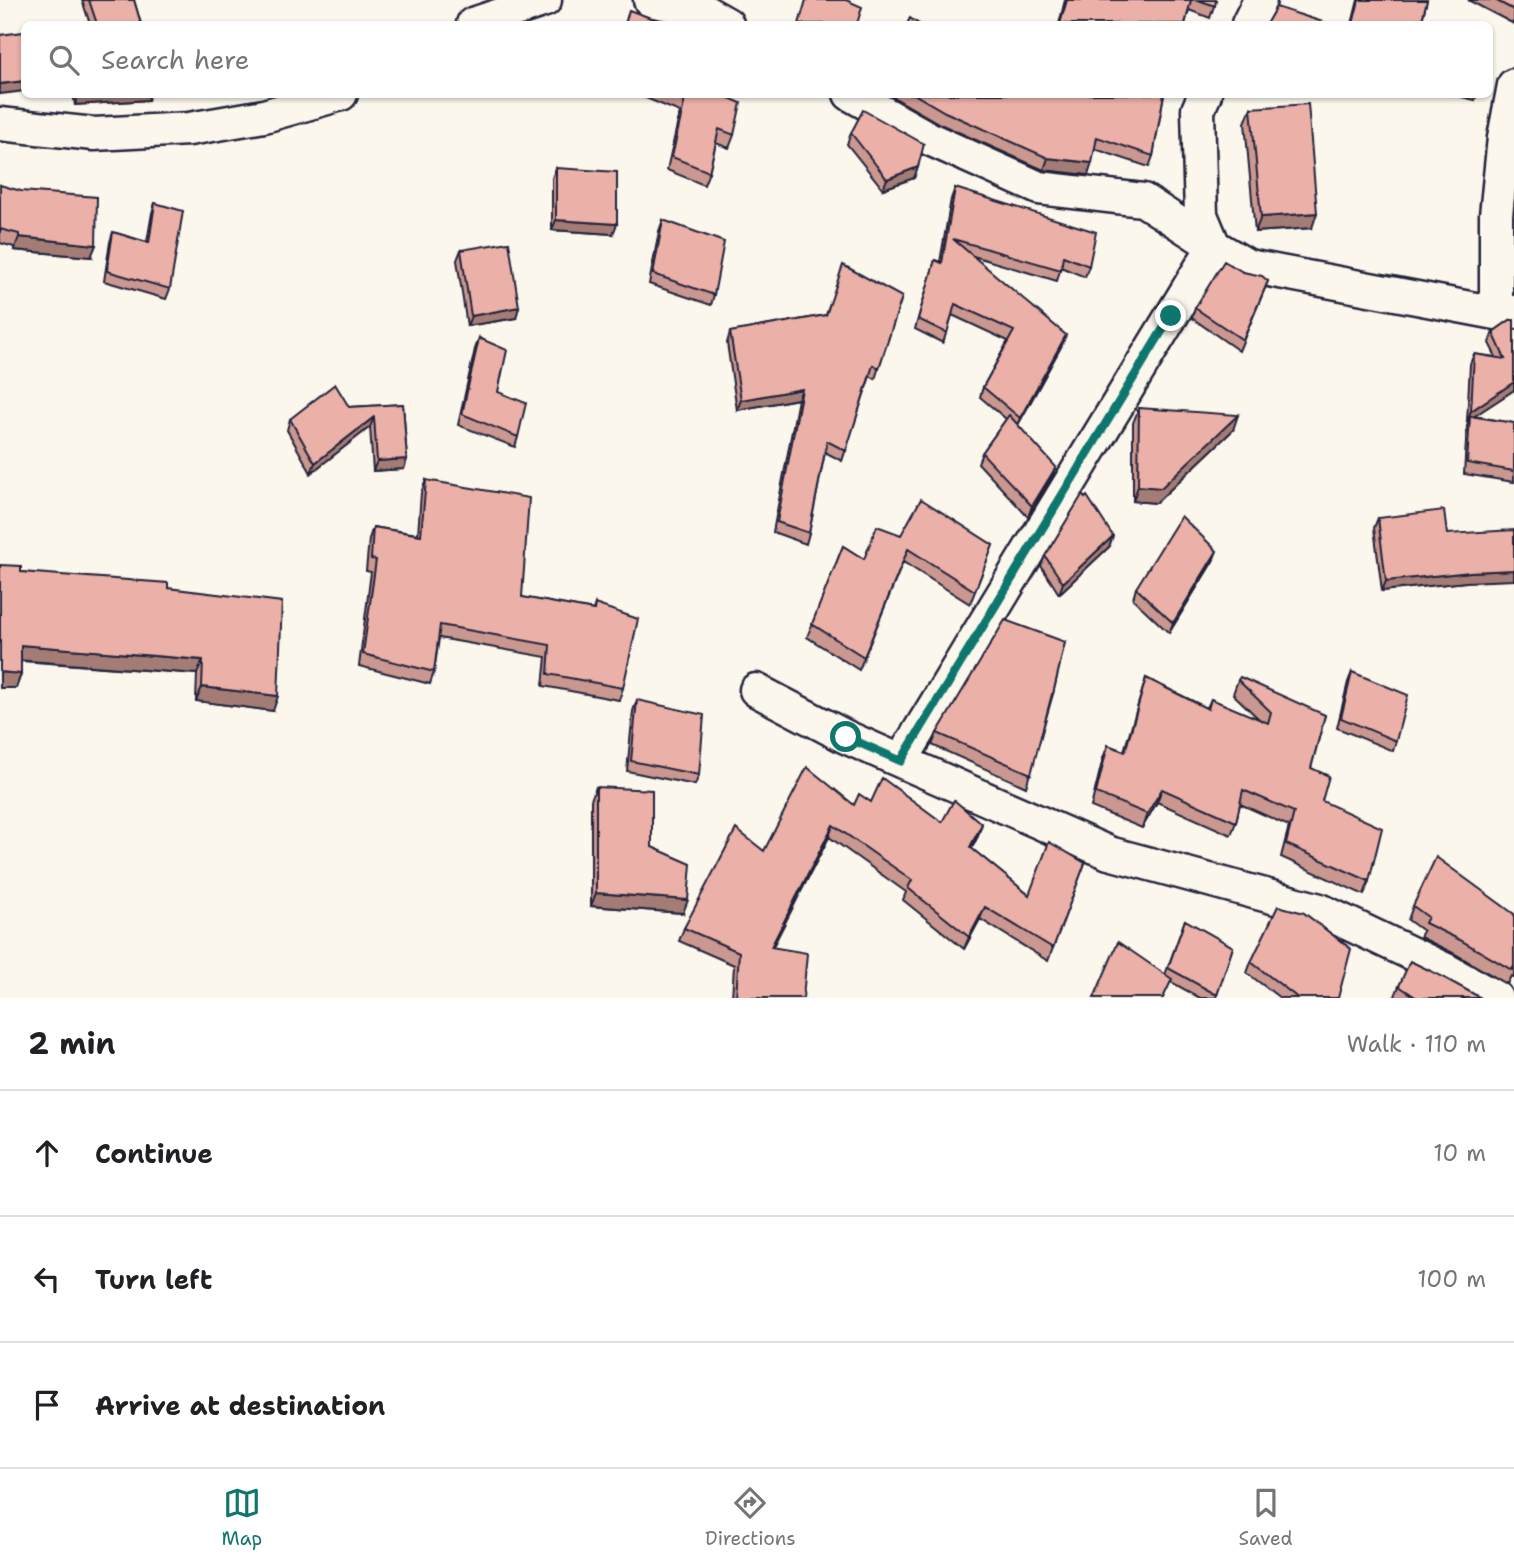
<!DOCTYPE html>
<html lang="en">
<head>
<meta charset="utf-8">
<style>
  :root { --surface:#fff; --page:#f2f2f2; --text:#202124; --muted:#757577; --line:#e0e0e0; --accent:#0f766e }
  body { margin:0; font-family:"Shantell Sans",sans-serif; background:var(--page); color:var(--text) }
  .stop { position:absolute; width:21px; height:21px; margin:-16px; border:5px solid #0f766e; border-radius:50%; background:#fff }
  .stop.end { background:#0f766e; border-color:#fff; box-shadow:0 2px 7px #0008 }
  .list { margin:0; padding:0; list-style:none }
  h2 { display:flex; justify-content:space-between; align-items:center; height:91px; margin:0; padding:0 28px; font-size:30px }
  h2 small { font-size:23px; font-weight:400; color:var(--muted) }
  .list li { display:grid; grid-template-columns:46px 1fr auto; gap:21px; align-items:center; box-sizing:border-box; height:126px; padding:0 28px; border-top:2px solid var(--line) }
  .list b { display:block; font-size:26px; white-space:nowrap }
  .list em { font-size:23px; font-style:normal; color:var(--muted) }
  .icon { flex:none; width:38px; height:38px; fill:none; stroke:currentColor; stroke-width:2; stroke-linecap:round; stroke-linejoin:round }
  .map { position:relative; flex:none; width:1514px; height:998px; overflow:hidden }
  .search { position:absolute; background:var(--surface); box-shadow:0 2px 5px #0004; left:21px; right:21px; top:21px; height:77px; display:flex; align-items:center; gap:18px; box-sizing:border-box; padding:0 24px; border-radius:10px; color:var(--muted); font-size:26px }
  .sheet { height:469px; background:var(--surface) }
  nav { display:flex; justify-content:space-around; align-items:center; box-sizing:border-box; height:98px; border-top:2px solid var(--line); background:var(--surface); font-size:19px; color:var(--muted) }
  nav a { display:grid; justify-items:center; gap:4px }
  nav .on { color:var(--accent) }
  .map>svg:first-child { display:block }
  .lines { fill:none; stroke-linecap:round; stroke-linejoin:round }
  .street-casing { stroke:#22223b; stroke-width:37 }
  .street { stroke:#fbf7ec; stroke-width:32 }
  .wall { fill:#ca9890; stroke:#22223b; stroke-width:2 }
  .shaded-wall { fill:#a47c76; stroke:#22223b; stroke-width:2 }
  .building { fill:#ebb1a8; stroke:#22223b; stroke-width:2 }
  .route { stroke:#0f766e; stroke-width:9 }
</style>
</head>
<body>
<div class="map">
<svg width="1514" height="998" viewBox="0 0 1514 998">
  <rect width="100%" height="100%" fill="#fbf7ec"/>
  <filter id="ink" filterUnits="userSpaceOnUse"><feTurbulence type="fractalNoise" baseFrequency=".0143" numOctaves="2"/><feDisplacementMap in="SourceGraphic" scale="14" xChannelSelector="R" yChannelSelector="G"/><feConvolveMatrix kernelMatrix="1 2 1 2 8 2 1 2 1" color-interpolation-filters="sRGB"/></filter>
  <g filter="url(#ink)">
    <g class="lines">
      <defs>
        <path id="street" d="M650 0 704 11 727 24
          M473 24 545 0
          M1248 24 1260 0
          M850 94 932 140 1039 188 1143 200 1214 246 901 761
          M1205 94 1198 110 1201 215 1214 246 1248 266 1496 313 1514 312
          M0 124 94 134 189 129 264 116 341 94
          M1496 313V215L1504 138 1514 85
          M756 690 846 737 1109 853 1320 910 1446 970 1496 998"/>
      </defs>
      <use href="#street" class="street-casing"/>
      <use href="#street" class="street"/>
    </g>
    <path class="wall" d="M82 0H134L141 24H90Z
      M1065 0H1216L1210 18 1189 10 1185 24H1059Z
      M1358 0H1427L1421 24H1352Z
      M1468 0H1514V24Z
      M73 94H150L148 100 75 105Z
      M636 94H725L734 135 729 148 716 143 709 172 704 185 667 170 680 112Z
      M888 94H1164L1153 156 1149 167 1095 149 1088 175 1044 170 940 124Z
      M1449 94H1477L1475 100Z
      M1251 108 1312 228 1255 232 1245 123Z
      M851 133 918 167 914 178 883 189 847 144Z
      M556 168 613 234 552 230V178Z
      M0 185 91 257 14 250V247L0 243Z
      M955 188 1089 266 1085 277 1061 267 1057 281 973 256 1062 345 1018 425 1052 477 1028 517 978 463 982 453 1006 419 980 397 983 387 1008 341 952 315 943 343 915 329 935 260 940 262 951 199Z
      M155 203 170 289 166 299 104 281 110 242 113 232 147 242 152 213Z
      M663 220 714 295 711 305 649 284 659 231Z
      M461 250 516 318 467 326 457 260Z
      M1243 272 1268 281 1239 351 1192 318 1195 308Z
      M902 297 875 379 870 376 842 461 825 452 809 533 806 544 773 532 798 399 737 410 727 343 730 332 826 315Z
      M1510 320 1514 390 1474 416 1514 423V482L1464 474 1467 426 1469 420 1467 421 1470 364 1474 354 1496 357 1489 343 1493 332Z
      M479 338 498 392 518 437 515 447 458 425 475 349Z
      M403 404 407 459 404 469 373 471 370 427 311 473 287 430 290 419 349 407Z
      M1139 408 1233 430 1156 503 1133 501V423Z
      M426 480 522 597 593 610 595 604 623 688 619 700 543 686 546 657 439 638 434 672 430 684 359 666 371 572 366 571 369 539 373 527 418 534 421 493Z
      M1378 518 1447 534 1466 582 1382 591 1374 528Z
      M901 535 993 545 970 604 903 562 859 670 807 637 843 546 864 559Z
      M1109 547 1059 594 1041 566 1045 556Z
      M1213 561 1169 633 1133 599 1136 588Z
      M21 572 168 588 273 711 196 701 197 674 21 661V674L16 688Z
      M1065 642 1053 694 1026 787 932 745 937 733Z
      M1352 672 1396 741 1393 751 1337 728 1348 682Z
      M1146 678 1207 708 1211 699 1260 720 1233 694 1238 680 1325 715 1311 768 1322 801 1369 881 1364 895 1281 857 1289 826 1240 804 1236 822 1231 835 1157 802 1142 828 1091 807 1103 758 1108 745 1124 751Z
      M637 700 699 775 695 785 627 771 633 711Z
      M596 787 652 847 683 913 591 906V800Z
      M871 802 942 822 978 836 971 848 1029 895 1085 863 1048 961 980 919 964 949 903 900 906 892 829 837 772 947 803 998H732L734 965 679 941 684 928 764 851 854 805Z
      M1413 906 1514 914V977L1511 976 1507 984 1455 954 1420 937 1423 931 1408 920Z
      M1185 920 1233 947 1216 998H1200L1171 982 1165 975Z
      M1251 962 1338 998H1280L1247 973Z
      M1399 986 1481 998H1398L1395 996Z"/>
    <path class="shaded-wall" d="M24 81V91L0 94V84Z
      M84 94H150L148 100 75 105 78 95Z
      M1048 158 1092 163 1088 175 1044 170Z
      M918 167 914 178 883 189 887 179Z
      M1317 213 1312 228 1255 232 1261 217Z
      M556 220 617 224 613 234 552 230Z
      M19 237 96 245 91 257 14 250Z
      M519 307 516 318 467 326 471 316Z
      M1066 335 1062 345 1016 428 1020 418Z
      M1514 382V390L1470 419V416L1469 420 1467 421 1471 411Z
      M802 389 798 399 737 410 741 400Z
      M1238 415 1233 430 1156 503 1133 501 1138 486Z
      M374 417 370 427 311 473 315 463Z
      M407 459 404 469 373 471 377 461Z
      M1056 467 1052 477 1028 517 1032 506Z
      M1113 536 1109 547 1059 594 1063 583Z
      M1217 551 1213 561 1169 633 1173 623Z
      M1514 570V580L1466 582 1382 591 1386 581 1470 572Z
      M21 645 203 660 197 674 16 660Z
      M0 672 21 674 16 688H0Z
      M202 687 278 696 273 711 196 701Z
      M1162 789 1157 802 1142 828 1147 814Z
      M982 824 978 836 966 860 970 847Z
      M833 825 829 837 766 960 771 947Z
      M596 893 688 900 683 913 591 906Z
      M985 907 980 919 964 949 969 937Z"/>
    <path class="building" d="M89 0H134L141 24H97Z
      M806 0H846L862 7 857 24H799Z
      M1067 0H1191L1185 24H1060Z
      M1198 0H1216L1215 6Z
      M1359 0H1427L1421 24H1353Z
      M1495 0H1514V10Z
      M1276 7 1329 24H1266Z
      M629 10 667 24H625Z
      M910 18 919 24H907Z
      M24 32V81L0 84V35Z
      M675 94H725V96L741 103 734 135 719 129 709 172 672 157 685 99Z
      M914 94H1164L1153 156 1097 137 1092 163 1048 158 945 112Z
      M1308 104 1317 213 1261 217 1251 108Z
      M863 110 924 144 918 167 887 179 851 133Z
      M556 168 617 172V224L556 220Z
      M0 185 21 191 97 197 96 245 19 237V234L0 229Z
      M955 188 1096 232 1089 266 1063 256 1061 270 953 239 1066 335 1020 418 983 387 1014 331 955 304 947 333 918 319 935 260 942 263Z
      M155 203 183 211 170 289 107 271 113 232 149 243Z
      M663 220 724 242 714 295 653 274Z
      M509 242 519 307 471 316 461 250Z
      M1224 261 1243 272 1262 276 1268 281 1243 340 1195 308Z
      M843 265 902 297 879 368 873 365 846 451 827 441 809 533 777 522 802 389 741 400 730 332 826 315Z
      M1510 320H1514V382L1471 411 1474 354 1505 359 1493 332Z
      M479 338 507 350 498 392 526 403 518 437 462 414Z
      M335 384 349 407 403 404 407 459 377 461 374 417 315 463 290 419Z
      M1139 408 1238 415 1161 488 1138 486Z
      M1009 415 1056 467 1032 506 982 453Z
      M1470 416 1514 423V471L1467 463Z
      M426 480 529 498 522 597 594 610 595 604 638 619 623 688 548 674 550 645 440 625 434 672 363 654 376 560 371 559 373 527 421 535Z
      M1082 495 1085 498 1087 496 1113 536 1063 583 1045 556Z
      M921 499 993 545 975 591 908 549 864 657 812 624 843 546 864 559 877 526 901 535Z
      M1444 510 1447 534 1514 530V570L1470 572 1386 581 1378 518Z
      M1181 516 1217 551 1173 623 1136 588Z
      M0 565 21 566V572L168 583V588L282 602 278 696 202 687 203 660 21 645V674L0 672Z
      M1005 620 1065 642 1053 694H1052L1031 774 937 733Z
      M1352 672 1408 695 1396 741 1341 718Z
      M1240 677 1325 715 1311 768 1329 776 1322 801 1382 828 1369 881 1286 844 1294 812 1243 790 1236 822 1162 789 1147 814 1096 793 1108 745 1125 752 1146 678 1208 709 1211 699 1268 723 1271 712 1238 680Z
      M637 700 704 715 699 775 631 761Z
      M807 767 854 805 859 794 871 802 882 778 942 822 954 800 982 824 970 847 1029 895 1049 842 1085 863 1053 948 985 907 969 937 908 888 912 880 833 825 771 947 807 953 803 998H736L739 952 684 928 736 829 764 851Z
      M596 787 652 790V847L691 864 688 900 596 893Z
      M1436 857 1514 914V966L1512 970 1460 940 1425 923 1428 917 1413 906Z
      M1278 906 1304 913 1351 949 1338 998H1298L1251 962Z
      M1185 920 1233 947 1217 995 1168 968Z
      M1118 942 1172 979 1163 998H1094Z
      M1410 961 1441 976 1481 998H1417L1399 986Z"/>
  </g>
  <g class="lines" filter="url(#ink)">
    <path class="route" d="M846 737 901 761 1171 316"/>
  </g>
</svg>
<div class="stop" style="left:846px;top:737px"></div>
<div class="stop end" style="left:1171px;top:316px"></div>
<div class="search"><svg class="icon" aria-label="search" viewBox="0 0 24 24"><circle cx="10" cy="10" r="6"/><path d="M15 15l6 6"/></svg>Search here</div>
</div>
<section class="sheet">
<h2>2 min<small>Walk · 110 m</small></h2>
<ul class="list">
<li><svg class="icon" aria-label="ahead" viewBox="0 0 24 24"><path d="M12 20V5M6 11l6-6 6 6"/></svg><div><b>Continue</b></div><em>10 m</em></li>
<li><svg class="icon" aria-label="left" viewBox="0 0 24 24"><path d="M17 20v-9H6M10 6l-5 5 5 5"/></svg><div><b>Turn left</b></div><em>100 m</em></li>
<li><svg class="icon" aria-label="arrive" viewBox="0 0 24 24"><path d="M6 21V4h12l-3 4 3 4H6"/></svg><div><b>Arrive at destination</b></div></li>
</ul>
</section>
<nav>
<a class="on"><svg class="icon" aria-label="map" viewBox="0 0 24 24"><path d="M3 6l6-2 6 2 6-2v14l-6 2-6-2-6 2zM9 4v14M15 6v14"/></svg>Map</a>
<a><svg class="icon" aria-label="directions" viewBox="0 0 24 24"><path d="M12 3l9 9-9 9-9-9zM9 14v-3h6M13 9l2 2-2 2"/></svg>Directions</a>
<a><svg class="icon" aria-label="saved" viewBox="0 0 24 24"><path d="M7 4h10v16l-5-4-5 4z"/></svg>Saved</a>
</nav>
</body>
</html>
